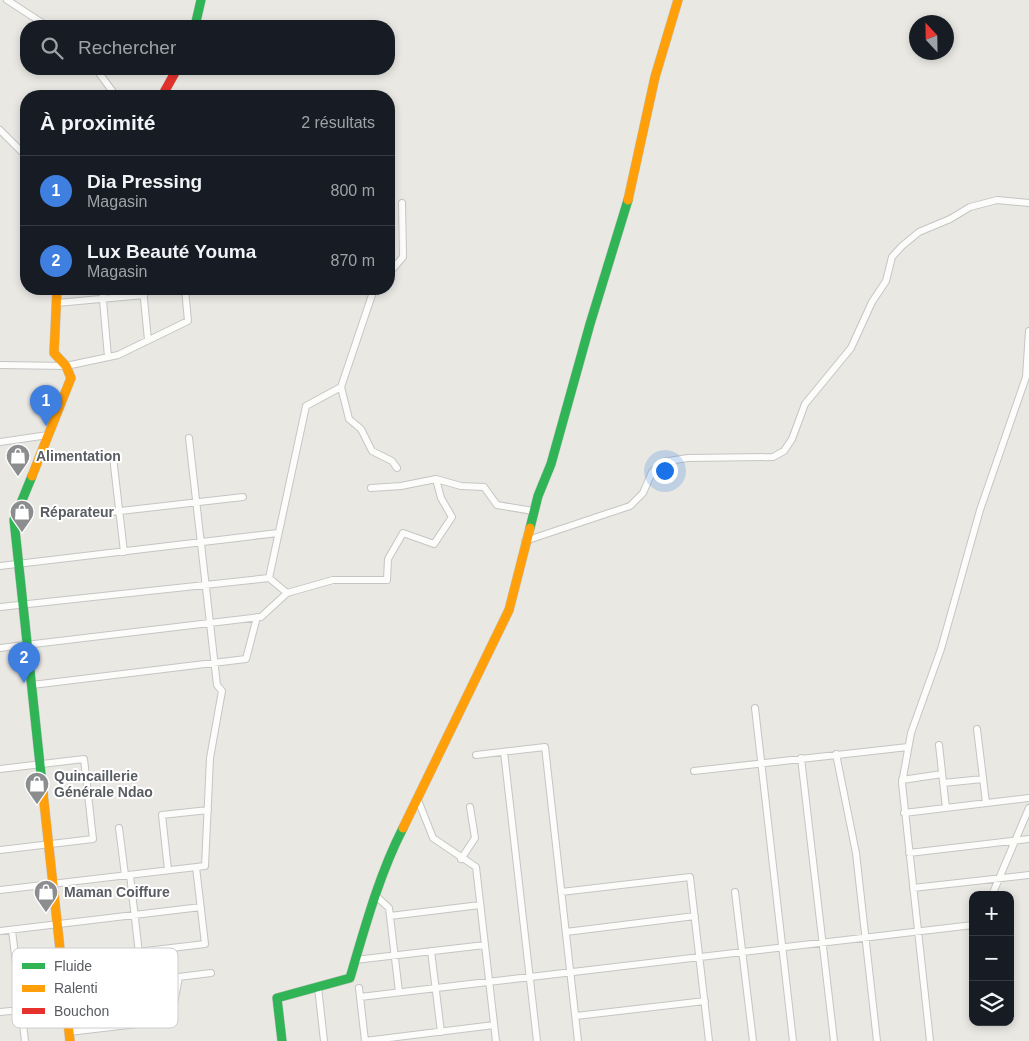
<!DOCTYPE html>
<html lang="fr">
<head>
<meta charset="utf-8">
<style>
  :root { --surface:#171b24; --page:#242831; --text:#f1f3f6; --muted:#9ea1a6; --line:#363941; --accent:#2563eb }
  body { margin:0; font-family:Helvetica,sans-serif; background:var(--page); color:var(--text) }
  .controls { position:absolute; right:15px; bottom:15px; display:grid; overflow:hidden; border-radius:10px; box-shadow:0 2px 8px #0003 }
  .controls button { width:45px; height:45px; display:grid; place-items:center; padding:0; border:0; border-bottom:1px solid var(--line); background:var(--surface); color:var(--text); font:25px sans-serif }
  .compass { position:absolute; left:909px; top:15px; width:45px; height:45px; border-radius:50%; background:var(--surface); box-shadow:0 2px 8px #0003; rotate:338deg }
  .you { position:absolute; left:664px; top:470px; width:18px; height:18px; margin:-12px; border:4px solid #fff; border-radius:50%; background:#1a73e8; box-shadow:0 0 0 8px #1a73e833 }
  .badge { display:grid; place-items:center; width:32px; height:32px; border-radius:50%; background:var(--accent); color:#fff; font-size:16px; font-weight:700 }
  .pin { position:absolute; translate:-50% -41px; filter:drop-shadow(0 1px 2px #0008) }
  .pin::after { content:''; position:absolute; top:26px; width:18px; height:15px; background:inherit; clip-path:polygon(0 0,100% 0,50% 100%) }
  .list { margin:0; padding:0; list-style:none }
  h2 { display:flex; justify-content:space-between; align-items:center; height:65px; margin:0; padding:0 20px; font-size:21px }
  h2 small { font-size:16px; font-weight:400; color:var(--muted) }
  .list li { display:grid; grid-template-columns:32px 1fr auto; gap:15px; align-items:center; box-sizing:border-box; height:70px; padding:0 20px; border-top:1px solid var(--line) }
  .list b { display:block; font-size:19px; white-space:nowrap }
  .list p { margin:0; font-size:16px; white-space:nowrap; color:var(--muted) }
  .list em { font-size:16px; font-style:normal; color:var(--muted) }
  .icon { flex:none; width:28px; height:28px; fill:none; stroke:currentColor; stroke-width:2; stroke-linecap:round; stroke-linejoin:round }
  .map { position:relative; flex:none; width:1029px; height:1041px; overflow:hidden }
  .search { position:absolute; background:var(--surface); box-shadow:0 2px 8px #0003; left:20px; top:20px; width:375px; height:55px; display:flex; align-items:center; gap:12px; box-sizing:border-box; padding:0 18px; border-radius:20px; color:var(--muted); font-size:19px }
  .panel { position:absolute; background:var(--surface); box-shadow:0 2px 8px #0003; left:20px; top:90px; width:375px; height:205px; border-radius:20px }
  .map>svg:first-child { display:block }
  .lines { fill:none; stroke-linecap:round; stroke-linejoin:round }
  .street-casing { stroke:#c5c5c4; stroke-width:8 }
  .fast-casing { stroke:#c6c6c5; stroke-width:10 }
  .slow-casing { stroke:#c6c6c5; stroke-width:10 }
  .jam-casing { stroke:#c6c6c5; stroke-width:10 }
  .street { stroke:#fcfcfb; stroke-width:6 }
  .fast { stroke:#30b455; stroke-width:9 }
  .slow { stroke:#ff9f0a; stroke-width:9 }
  .jam { stroke:#e5322d; stroke-width:9 }
  .labels { text-anchor:middle; dominant-baseline:central; stroke-width:4; stroke-linejoin:round; paint-order:stroke }
  .poi-label { font-size:14px; font-weight:bold; fill:#595c61; stroke:#fff; text-anchor:start }
  .key { fill:#fff; stroke:#cdced0; stroke-width:1 }
  .key-label { font-size:14px; fill:#595c61 }
</style>
</head>
<body>
<div class="map">
<svg width="1029" height="1041" viewBox="0 0 1029 1041">
  <rect width="100%" height="100%" fill="#e9e8e3"/>
  <g class="lines">
    <defs>
      <path id="street" d="M7 0 47 26
        M96 69 116 96
        M0 130 26 156
        M389 273 403 257 402 203
        M102 289 108 357
        M143 289 148 340
        M57 303 144 295
        M0 365 66 366 118 355 188 321 185 289
        M341 387 349 419 361 429 372 451 392 461 397 468
        M0 442 48 435
        M113 457 124 552
        M371 488 401 486 436 479 461 486 484 487 497 505 533 511
        M94 514 243 497
        M525 541 630 506 643 493 652 472 662 462 688 458 773 457 784 451 792 439 805 404 851 348 872 302 886 281 892 257 902 246 919 232 950 219 970 207 997 200 1029 203
        M0 566 278 533
        M287 593 333 580H387L388 559 403 533 434 544 452 517 441 498 436 479
        M0 607 269 578
        M0 648 261 617 287 593 269 578 306 406 341 387 374 289
        M32 685 246 659 257 617
        M755 708 793 1041
        M977 729 986 803
        M939 745 946 808
        M504 752 537 1041
        M836 754 856 853 877 1041
        M476 755 545 747 578 1041
        M801 758 834 1041
        M0 769 84 759 93 839 0 850
        M694 771 908 747
        M902 780 942 774
        M943 783 983 779
        M418 800 433 838 476 867 496 1041
        M904 813 1029 798
        M119 828 125 875
        M909 853 1029 839
        M461 859 475 838 470 807
        M168 870 162 815 208 810
        M130 875 147 1023
        M913 888 1029 875
        M0 890 205 866 210 758 222 691 217 685 189 438
        M561 892 690 877 709 1041
        M735 892 753 1041
        M992 895 1029 808
        M376 896 389 908 399 992
        M390 916 480 905
        M12 930 25 1041
        M0 931 201 907
        M566 932 695 916
        M431 951 441 1032
        M355 960 485 945
        M61 961 205 944 196 867
        M318 987 324 1041
        M359 988 365 1041
        M65 991 211 973
        M360 997 973 925
        M0 1012 21 1010
        M576 1016 705 1001
        M69 1032 171 1020 179 977
        M365 1041 494 1025
        M930 1041 902 783 911 733 941 649 980 510 1026 377 1029 331"/>
      <path id="fast" d="M195 26 201 0
        M32 476 14 520 43 793
        M530 528 538 496 551 464 590 324 628 200
        M282 1041 277 998 350 978C365 927 379 875 403 828"/>
      <path id="slow" d="M628 200 655 77 678 0
        M32 476 71 378 66 366 54 353 57 289
        M43 793 70 1041
        M403 828 509 610 530 528"/>
      <path id="jam" d="M162 96 177 69"/>
    </defs>
    <use href="#street" class="street-casing"/>
    <use href="#fast" class="fast-casing"/>
    <use href="#slow" class="slow-casing"/>
    <use href="#jam" class="jam-casing"/>
    <use href="#street" class="street"/>
    <use href="#fast" class="fast"/>
    <use href="#slow" class="slow"/>
    <use href="#jam" class="jam"/>
  </g>
  <defs>
    <symbol id="shop-pin" viewBox="-11 -11 22 30"><path d="M0 17L-7.5 6A9.5 9.5 0 1 1 7.5 6Z" fill="#8b8d8e" stroke="#fff"/><path d="M-5-2.5h2.3a2.7 3.5 0 0 1 5.4 0H5L5.5 6h-11ZM-1.5-2.5h3a1.5 2.3 0 0 0-3 0Z" fill="#fff"/></symbol>
  </defs>
  <g fill-rule="evenodd">
    <use href="#shop-pin" x="4" y="442" width="28" height="38"/>
    <use href="#shop-pin" x="8" y="498" width="28" height="38"/>
    <use href="#shop-pin" x="23" y="770" width="28" height="38"/>
    <use href="#shop-pin" x="32" y="878" width="28" height="38"/>
  </g>
  <g class="labels">
    <g class="poi-label">
      <text x="36" y="456">Alimentation</text>
      <text x="40" y="512">Réparateur</text>
      <text x="54" y="776">Quincaillerie<tspan x="54" dy="16">Générale Ndao</tspan></text>
      <text x="64" y="892">Maman Coiffure</text>
    </g>
  </g>
  <rect x="12" y="948" width="166" height="80" rx="8" class="key"/>
  <rect x="22" y="963" width="23" height="6" fill="#30b455"/>
  <rect x="22" y="985" width="23" height="7" fill="#ff9f0a"/>
  <rect x="22" y="1008" width="23" height="6" fill="#e5322d"/>
  <g class="key-label">
    <text x="54" y="971">Fluide</text>
    <text x="54" y="993">Ralenti</text>
    <text x="54" y="1016">Bouchon</text>
  </g>
</svg>
<div class="controls">
<button>+</button>
<button>−</button>
<button><svg class="icon" aria-label="layers" viewBox="0 0 24 24"><path d="M12 4l9 5-9 5-9-5zM3 14l9 5 9-5"/></svg></button>
</div>
<svg class="compass" viewBox="-18 -18 36 36"><path d="M0-13l5 13h-10z" fill="#e53935"/><path d="M0 13l5-13h-10z" fill="#9ea1a6"/></svg>
<div class="you"></div>
<div class="pin badge" style="left:46px;top:426px;background:#3f7fe0">1</div>
<div class="pin badge" style="left:24px;top:683px;background:#3f7fe0">2</div>
<div class="search"><svg class="icon" aria-label="search" viewBox="0 0 24 24"><circle cx="10" cy="10" r="6"/><path d="M15 15l6 6"/></svg>Rechercher</div>
<section class="panel">
<h2>À proximité<small>2 résultats</small></h2>
<ul class="list">
<li><span class="badge" style="background:#3f7fe0">1</span><div><b>Dia Pressing</b><p>Magasin</p></div><em>800 m</em></li>
<li><span class="badge" style="background:#3f7fe0">2</span><div><b>Lux Beauté Youma</b><p>Magasin</p></div><em>870 m</em></li>
</ul>
</section>
</div>
</body>
</html>
